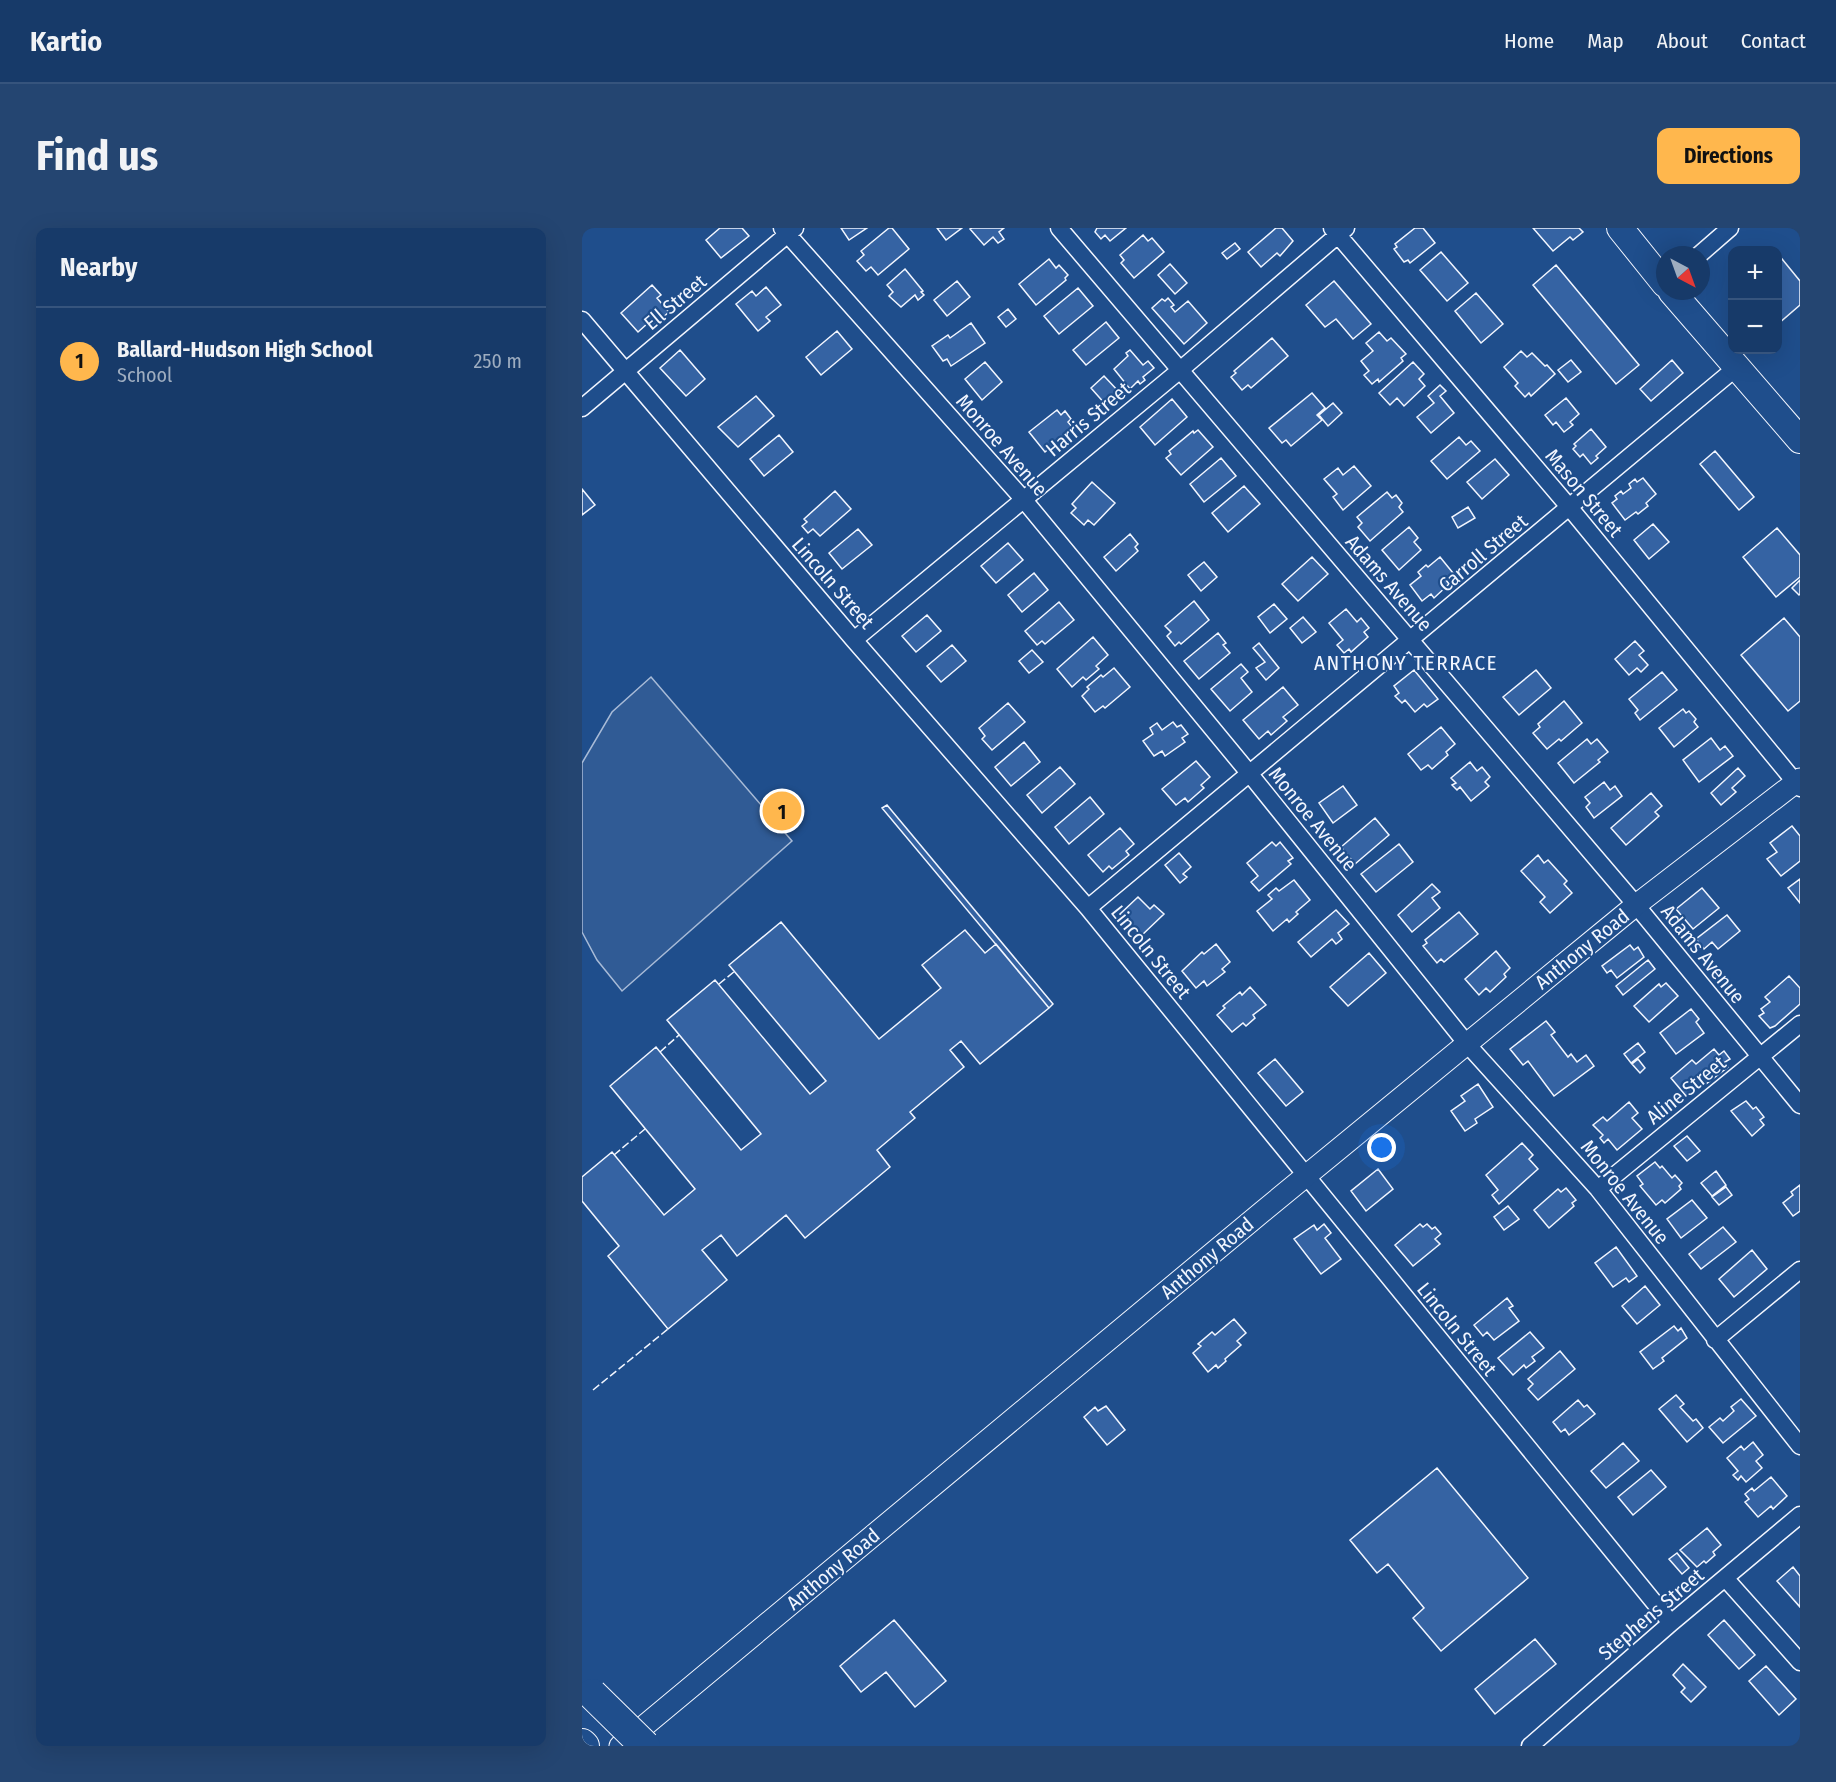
<!DOCTYPE html>
<html lang="en">
<head>
<meta charset="utf-8">
<style>
  :root { --surface:#173a69; --page:#244571; --text:#f1f3f6; --muted:#9eadc0; --line:#36547d; --accent:#ffb74d }
  body { margin:0; font-family:"Fira Sans Condensed",sans-serif; background:var(--page); color:var(--text) }
  .controls { position:absolute; right:18px; top:18px; display:grid; overflow:hidden; border-radius:12px; box-shadow:0 6px 24px #0002 }
  .controls button { width:54px; height:54px; display:grid; place-items:center; padding:0; border:0; border-bottom:2px solid var(--line); background:var(--surface); color:var(--text); font:30px sans-serif }
  .compass { position:absolute; left:1074px; top:18px; width:54px; height:54px; border-radius:50%; background:var(--surface); box-shadow:0 6px 24px #0002; rotate:139deg }
  .you { position:absolute; left:800px; top:920px; width:21px; height:21px; margin:-15px; border:4px solid #fff; border-radius:50%; background:#1a73e8; box-shadow:0 0 0 9px #1a73e833 }
  .badge { display:grid; place-items:center; width:39px; height:39px; border-radius:50%; background:var(--accent); color:#111; font-size:20px; font-weight:700 }
  .pin { position:absolute; translate:-50% -50%; border:3px solid #fff; box-shadow:0 2px 6px #0006 }
  .list { margin:0; padding:0; list-style:none }
  h2 { display:flex; justify-content:space-between; align-items:center; height:78px; margin:0; padding:0 24px; font-size:26px }
  h2 small { font-size:20px; font-weight:400; color:var(--muted) }
  .list li { display:grid; grid-template-columns:39px 1fr auto; gap:18px; align-items:center; box-sizing:border-box; height:108px; padding:0 24px; border-top:2px solid var(--line) }
  .list b { display:block; font-size:22px; white-space:nowrap }
  .list p { margin:0; font-size:20px; white-space:nowrap; color:var(--muted) }
  .list em { font-size:20px; font-style:normal; color:var(--muted) }
  .map { position:relative; flex:none; width:1218px; height:1518px; overflow:hidden; border-radius:12px }
  header { display:flex; align-items:center; gap:36px; box-sizing:border-box; height:84px; padding:0 30px; background:var(--surface); border-bottom:2px solid var(--line) }
  header strong { font-size:28px }
  nav { display:flex; gap:33px; margin-inline-start:auto; font-size:21px }
  .intro { display:flex; align-items:center; justify-content:space-between; box-sizing:border-box; height:144px; padding:0 36px }
  h1 { margin:0; font-size:42px }
  .button { padding:15px 27px; border-radius:12px; background:var(--accent); color:#111; font-size:21px; font-weight:700 }
  main { display:flex; gap:36px; padding:0 36px }
  aside { flex:1; background:var(--surface); border-radius:12px; box-shadow:0 6px 24px #0002 }
  .map>svg:first-child { display:block }
  .green { fill:#305b95; stroke:#a8bbd7; stroke-width:1.5 }
  .building { fill:#3563a3; stroke:#f2f6ff; stroke-width:1.5 }
  .lines { fill:none; stroke-linecap:round; stroke-linejoin:round }
  .minor-casing { stroke:#f2f6ff; stroke-width:19 }
  .tertiary-casing { stroke:#f2f6ff; stroke-width:23 }
  .primary-casing { stroke:#f2f6ff; stroke-width:28 }
  .motorway-casing { stroke:#f2f6ff; stroke-width:32 }
  .minor { stroke:#1f4e8c; stroke-width:16 }
  .tertiary { stroke:#1f4e8c; stroke-width:21 }
  .primary { stroke:#1f4e8c; stroke-width:26 }
  .motorway { stroke:#1f4e8c; stroke-width:30 }
  .motorway-bridge-casing { stroke:#f2f6ff; stroke-width:32; stroke-linecap:butt }
  .motorway-bridge { stroke:#1f4e8c; stroke-width:30 }
  .fence { stroke:#f2f6ff; stroke-width:1.5; stroke-dasharray:8 3; stroke-linecap:butt }
  .labels { text-anchor:middle; dominant-baseline:central; stroke-width:4.5; stroke-linejoin:round; paint-order:stroke }
  .street-label { font-size:20px; fill:#f2f6ff; stroke:#1f4e8c }
  .neighbourhood-label { font-size:21px; letter-spacing:1.5px; fill:#f2f6ff; stroke:#1f4e8c }
</style>
</head>
<body>
<header>
<strong>Kartio</strong>
<nav><a>Home</a><a>Map</a><a>About</a><a>Contact</a></nav>
</header>
<div class="intro"><h1>Find us</h1><a class="button">Directions</a></div>
<main>
<aside>
<h2>Nearby<small></small></h2>
<ul class="list">
<li><span class="badge">1</span><div><b>Ballard-Hudson High School</b><p>School</p></div><em>250 m</em></li>
</ul>
</aside>
<div class="map">
<svg width="1218" height="1518" viewBox="0 0 1218 1518">
  <rect width="100%" height="100%" fill="#1f4e8c"/>
  <path class="green" d="M69 449 210 613 40 763 15 732 0 704V535L30 484Z"/>
  <path class="building" d="M138 0H160L167 8 139 30 124 12Z
    M259 0H285L267 12Z
    M307 0H310L327 21 296 47 289 39 284 43 275 33 282 27 279 23Z
    M355 0H380L364 12Z
    M390 0H422L417 4 422 11 416 15 411 9 402 17 388 1Z
    M515 0H544L528 13 523 7 519 11 513 4Z
    M694 0H700L711 13 698 28 695 25 679 39 666 24Z
    M833 0H841L853 15 828 35 826 32 822 34 812 21 815 19 813 16Z
    M951 0H997L1001 4 991 12 988 9 971 23Z
    M561 7 566 13 570 10 582 24 552 50 539 35 542 32 538 27Z
    M653 15 658 21 645 31 640 25Z
    M859 24 886 55 865 73 838 42Z
    M1196 26 1218 53V77L1196 96Z
    M467 31 474 40 477 37 486 47 483 50 484 52 454 77 437 56Z
    M588 36 605 55 593 66 576 47Z
    M974 37 1057 137 1034 156 951 57Z
    M323 41 341 63 339 64 342 67 336 72 333 67 319 79 307 68 311 64 305 57Z
    M375 53 388 69 365 88 352 72Z
    M752 53 789 96 771 111 754 91 743 99 724 77Z
    M70 57 79 67 75 70 87 84 70 99 66 95 56 104 39 85Z
    M184 59 199 77 184 89 188 93 176 103 154 76 170 63 174 68Z
    M496 60 511 78 477 106 462 88Z
    M894 65 921 96 899 115 873 83Z
    M586 70 592 77 589 79 593 84 606 73 625 95 602 116 570 80 580 71 583 73Z
    M426 81 434 91 424 99 416 89Z
    M524 94 537 110 504 137 491 122Z
    M389 95 403 115 369 138 365 131 361 133 350 118 366 107 368 110Z
    M255 103 270 121 239 147 224 129Z
    M797 104 805 113 809 110 824 126 819 130 821 133 797 154 796 151 790 156 782 147 787 143 779 133 791 123 784 115Z
    M690 110 706 128 669 160 666 157 660 162 649 149 654 145 652 143Z
    M98 122 123 151 104 168 78 140Z
    M548 122 561 137 566 133 572 140 561 149 563 152 558 156 556 153 548 161 532 141 546 128 544 125Z
    M939 123 945 129 950 125 963 138 965 137 973 146 949 168 947 165 943 169 933 158 936 155 922 139Z
    M989 132 999 144 986 154 976 142Z
    M1090 132 1101 145 1069 173 1058 161Z
    M403 134 420 154 400 172 383 151Z
    M831 134 842 146 837 151 843 158 822 178 815 170 808 177 797 165Z
    M522 148 538 165 524 177 509 160Z
    M858 157 864 163 858 168 872 185 849 205 835 189 852 175 846 168Z
    M730 165 743 180 735 187 740 192 709 218 704 212 700 215 687 200Z
    M174 168 192 188 156 219 136 199Z
    M984 170 997 186 988 194 991 197 982 204 974 194 971 197 963 187Z
    M590 171 605 189 573 217 558 199Z
    M751 175 760 185 746 198 737 187Z
    M475 182 479 187 483 183 489 191 486 194 491 200 463 224 447 204Z
    M1009 201 1024 219 1014 228 1016 230 1009 236 1001 226 998 229 991 221 994 218 992 216Z
    M616 202 631 219 599 247 584 230 589 226 587 223 611 203 612 205Z
    M197 207 211 224 182 248 168 231Z
    M877 209 884 217 889 213 898 223 865 251 849 233Z
    M1133 223 1172 269 1157 282 1118 236Z
    M639 230 654 248 622 274 608 256Z
    M913 231 927 247 900 271 885 254Z
    M772 238 789 258 761 282 751 269 755 266 742 251 756 240 761 247Z
    M1061 250 1074 266 1064 275 1066 278 1056 286 1054 284 1043 292 1030 275 1035 271 1033 268 1039 263 1041 266 1049 260 1047 256 1053 251 1055 254Z
    M510 254 533 275 512 297 506 292 502 297 489 285 494 280 490 276Z
    M662 258 678 276 646 304 630 285Z
    M0 261 13 277 0 287Z
    M253 263 269 281 238 308 231 301 226 305 220 298 225 294 222 291Z
    M805 264 810 270 814 267 820 275 817 279 821 284 788 313 776 299 780 295 775 289Z
    M886 279 893 290 876 300 870 289Z
    M1071 296 1087 314 1067 331 1052 312Z
    M827 299 836 310 832 314 839 322 817 342 800 322Z
    M1195 300 1218 327V349L1194 369 1161 329Z
    M276 301 290 317 260 341 247 325Z
    M548 306 556 316 553 319 556 323 534 343 522 329Z
    M426 315 441 332 414 355 399 338Z
    M730 329 746 346 716 373 700 356Z
    M858 329 871 345 864 352 867 356 852 370 849 366 840 373 828 357 839 348 836 344 844 337 846 339Z
    M622 334 635 349 619 363 606 347Z
    M452 345 466 362 440 384 426 367Z
    M1218 352V366L1217 367 1210 360Z
    M612 373 627 392 599 416 597 414 593 418 585 408 589 404 583 398Z
    M477 374 492 392 463 416 460 413 455 417 443 403Z
    M692 376 705 391 688 405 676 389Z
    M764 381 775 394 779 390 787 400 782 404 786 409 769 424 767 421 762 425 755 417 761 412 747 395Z
    M345 387 359 403 334 424 320 408Z
    M721 389 734 404 720 415 708 400Z
    M1202 390 1218 409V473L1206 483 1159 427Z
    M636 405 644 415 641 417 648 425 617 451 602 433Z
    M511 409 526 427 514 438 517 441 504 452 501 449 490 459 475 441Z
    M1053 413 1062 423 1057 427 1066 437 1059 444 1055 440 1047 447 1033 431Z
    M677 415 697 440 684 452 674 440 683 434 671 420Z
    M370 417 384 433 359 454 345 438Z
    M450 422 461 434 447 445 437 433Z
    M659 436 666 444 659 450 670 464 648 483 629 461Z
    M532 440 548 459 523 480 521 478 513 484 500 468 507 461 505 459 519 447 521 449Z
    M832 442 856 471 845 479 842 476 833 484 823 472 820 475 813 468 817 465 812 458Z
    M954 442 969 460 937 487 921 469Z
    M1080 444 1095 462 1058 492 1053 485 1056 482 1047 471Z
    M701 459 716 477 701 489 705 493 689 507 686 503 677 511 661 492Z
    M982 473 1000 495 979 513 977 511 965 521 951 505 958 499 956 496Z
    M426 475 443 494 410 522 400 511 403 508 397 500Z
    M1101 481 1104 485 1107 483 1114 491 1112 494 1116 499 1092 519 1077 500Z
    M591 494 595 499 599 497 606 506 600 510 603 514 583 528 580 523 572 528 561 513 571 506 568 500 575 495 580 502Z
    M859 499 873 516 864 524 866 527 850 541 846 537 839 542 826 526Z
    M1129 510 1138 522 1143 518 1151 528 1117 554 1101 532Z
    M1005 511 1009 516 1015 511 1026 524 1016 532 1018 534 992 555 976 535Z
    M442 514 458 534 429 558 413 539Z
    M614 533 628 549 619 557 622 560 606 574 603 570 594 577 580 561Z
    M888 534 895 543 900 539 908 549 903 554 907 558 889 573 878 559 875 562 870 557 874 555 869 550Z
    M478 539 493 556 460 585 445 567Z
    M1156 540 1163 548 1150 560 1154 564 1139 577 1129 565Z
    M1022 554 1028 562 1033 558 1040 568 1012 590 1004 579 1008 575 1003 569Z
    M761 558 775 577 751 595 737 575Z
    M1069 565 1080 578 1073 584 1077 588 1044 617 1029 600Z
    M508 569 522 586 487 616 473 599Z
    M305 577 471 776 467 780 300 580Z
    M793 590 807 607 773 636 759 619Z
    M1210 598 1218 608V633L1199 648 1185 631 1195 624 1188 615Z
    M538 600 552 616 544 623 547 627 530 641 527 638 521 644 506 627Z
    M690 614 694 618 698 614 711 630 706 633 709 636 677 663 669 654 676 648 665 635Z
    M817 616 831 634 794 664 779 646Z
    M597 625 609 639 601 646 605 649 598 655 583 637Z
    M956 627 962 635 966 632 985 653 982 656 990 665 968 685 958 674 963 669 939 643Z
    M1218 651V675L1206 660Z
    M712 652 728 672 714 684 716 686 707 694 705 691 691 703 675 683 690 671 686 667 694 660 697 663Z
    M850 656 858 664 850 670 858 680 830 704 816 687Z
    M1120 660 1137 680 1111 701 1094 681Z
    M556 669 568 681 572 677 582 686 559 708 538 686Z
    M754 682 767 696 756 705 760 711 754 716 750 711 729 729 716 714Z
    M877 684 896 706 862 734 859 731 855 735 841 718 845 715 843 712Z
    M1145 687 1158 703 1136 721 1130 714 1122 721 1114 711Z
    M199 694 297 811 359 760 340 737 383 702 403 725 414 716 467 780 398 836 379 813 368 822 382 839 328 884 333 890 295 922 308 939 223 1010 204 987 155 1028 139 1007 120 1022 145 1052 86 1101 26 1028 37 1018 0 973V949L30 924 82 987 113 961 28 858 74 819 159 922 179 906 85 792 133 752 228 866 244 853 147 737Z
    M634 716 648 734 640 741 643 744 625 758 622 753 614 760 600 743 620 724 622 726Z
    M1048 717 1052 722 1056 719 1062 729 1035 750 1029 742 1025 745 1020 738Z
    M914 723 928 740 922 746 924 749 908 764 904 760 897 767 883 751Z
    M787 725 804 745 766 778 748 759Z
    M1066 732 1073 741 1041 767 1034 758Z
    M1207 748 1218 760V776L1193 798 1188 800 1177 788 1182 785 1179 781 1188 774 1183 769Z
    M1084 755 1096 768 1067 794 1052 778 1077 756 1079 759Z
    M668 759 684 777 671 787 673 790 664 798 661 795 650 804 635 787 643 780 641 778 658 764 660 767Z
    M1109 781 1117 791 1114 794 1122 805 1094 826 1078 805Z
    M964 793 973 804 969 807 986 829 989 826 995 834 1004 827 1012 838 972 868 946 833 941 837 928 821Z
    M1056 815 1063 824 1049 835 1042 826Z
    M1132 821 1137 827 1142 823 1148 831 1143 834 1146 839 1124 856 1122 854 1104 868 1089 850 1110 832 1114 836Z
    M693 831 721 864 704 878 676 845Z
    M1056 831 1063 840 1058 845 1050 836Z
    M896 856 911 879 893 891 895 895 883 903 869 883 883 873 879 868Z
    M1164 873 1171 881 1174 879 1182 889 1178 892 1182 897 1170 908 1149 883Z
    M1047 874 1056 885 1050 890 1060 901 1035 922 1026 911 1022 915 1018 910 1021 907 1011 897 1021 889 1025 893Z
    M1105 908 1118 923 1105 933 1092 918Z
    M940 915 951 927 947 931 956 941 917 976 910 967 916 962 904 947Z
    M1073 934 1078 940 1080 938 1090 950 1093 947 1100 955 1097 958 1099 961 1083 975 1080 972 1074 977 1058 958 1061 956 1055 948Z
    M796 941 811 961 784 983 769 963Z
    M1134 943 1144 957 1130 968 1119 955Z
    M1218 957V983L1211 988 1201 975 1211 967 1209 964Z
    M1144 959 1150 967 1137 977 1130 969Z
    M984 960 994 972 990 975 992 978 967 1000 952 982 976 961 979 964Z
    M1110 972 1125 990 1099 1010 1085 991Z
    M926 978 937 991 922 1002 912 989Z
    M742 996 749 1005 743 1010 759 1031 739 1046 712 1011 732 997 735 1002Z
    M838 996 841 999 845 996 850 1001 853 999 859 1006 853 1011 858 1016 831 1038 813 1017Z
    M1141 999 1154 1014 1119 1041 1107 1026Z
    M1034 1019 1055 1048 1047 1054 1044 1050 1031 1059 1013 1035Z
    M1170 1022 1185 1041 1152 1069 1137 1051Z
    M1063 1058 1078 1077 1055 1096 1040 1078Z
    M925 1070 931 1078 927 1080 937 1093 912 1112 905 1104 901 1108 892 1097Z
    M652 1091 664 1105 655 1113 659 1117 643 1131 644 1133 636 1140 634 1137 626 1144 611 1125 619 1118 616 1116 630 1104 633 1107Z
    M1092 1098 1096 1103 1099 1100 1105 1110 1080 1130 1082 1133 1071 1141 1058 1124Z
    M948 1104 962 1120 950 1129 953 1133 944 1140 942 1137 931 1147 916 1130Z
    M978 1123 993 1141 956 1172 946 1161 951 1156 946 1151Z
    M1094 1167 1102 1176 1098 1179 1111 1193 1114 1191 1121 1200 1105 1214 1077 1181Z
    M1159 1171 1174 1188 1141 1215 1127 1199 1138 1190 1141 1193 1152 1183 1149 1179Z
    M996 1172 1002 1179 1005 1177 1013 1186 987 1207 983 1201 979 1204 971 1194Z
    M524 1178 543 1202 525 1217 502 1189 513 1179 516 1183Z
    M1171 1214 1181 1227 1174 1233 1180 1240 1164 1254 1159 1248 1156 1252 1151 1247 1156 1243 1145 1230 1159 1218 1162 1222Z
    M1041 1215 1057 1233 1024 1260 1009 1243Z
    M855 1240 946 1350 859 1423 831 1390 842 1380 806 1336 795 1345 768 1312Z
    M1069 1242 1084 1259 1051 1287 1036 1269Z
    M1189 1249 1205 1268 1191 1281 1189 1278 1176 1289 1163 1274 1167 1271 1163 1266 1170 1260 1172 1263Z
    M1125 1300 1139 1317 1131 1324 1133 1327 1124 1335 1122 1333 1115 1339 1098 1322Z
    M1095 1325 1107 1340 1100 1346 1087 1331Z
    M1211 1339 1218 1348V1379L1195 1353Z
    M312 1392 364 1453 333 1479 304 1444 279 1464 258 1438Z
    M1142 1392 1173 1427 1157 1441 1126 1407Z
    M953 1411 974 1436 913 1486 893 1461Z
    M1101 1436 1124 1459 1109 1474 1099 1464 1103 1460 1091 1447Z
    M1184 1438 1214 1471 1197 1487 1167 1453Z"/>
  <g class="lines">
    <defs>
      <path id="minor" d="M200 0 442 272 667 545 885 816 1016 961 1218 1218
        M477 0 1054 677 1218 877
        M750 0 988 280 1218 560
        M1117 27 1148 0
        M0 92 272 412 506 680 1089 1395
        M0 180 213 0
        M272 412 597 143 764 0
        M506 680 1155 139
        M1016 961 1218 796
        M1133 1112 1218 1042
        M1144 1351 1218 1434
        M948 1518 1089 1395 1218 1287"/>
      <path id="tertiary" d="M38 1518 680 984 1054 677 1218 551"/>
      <path id="primary" d="M1038 0 1083 56
        M1089 63 1218 212"/>
      <path id="motorway" d="M0 1516 2 1518"/>
    </defs>
    <use href="#minor" class="minor-casing"/>
    <use href="#tertiary" class="tertiary-casing"/>
    <use href="#primary" class="primary-casing"/>
    <use href="#motorway" class="motorway-casing"/>
    <use href="#minor" class="minor"/>
    <use href="#tertiary" class="tertiary"/>
    <use href="#primary" class="primary"/>
    <use href="#motorway" class="motorway"/>
    <defs>
      <path id="motorway-bridge" d="M10 1466 63 1518"/>
    </defs>
    <use href="#motorway-bridge" class="motorway-bridge-casing"/>
    <use href="#motorway-bridge" class="motorway-bridge"/>
    <path class="fence" d="M137 756 153 743
      M78 824 97 807
      M32 927 63 901
      M11 1162 86 1101"/>
  </g>
  <g class="labels">
    <g class="street-label">
      <text transform="translate(93 74) rotate(-40)">Ell Street</text>
      <text transform="translate(506 191) rotate(-40)">Harris Street</text>
      <text transform="translate(420 217) rotate(49)">Monroe Avenue</text>
      <text transform="translate(1002 265) rotate(50)">Mason Street</text>
      <text transform="translate(901 325) rotate(-40)">Carroll Street</text>
      <text transform="translate(251 355) rotate(49)">Lincoln Street</text>
      <text transform="translate(807 355) rotate(49)">Adams Avenue</text>
      <text transform="translate(731 591) rotate(51)">Monroe Avenue</text>
      <text transform="translate(1000 721) rotate(-39)">Anthony Road</text>
      <text transform="translate(569 724) rotate(51)">Lincoln Street</text>
      <text transform="translate(1121 726) rotate(51)">Adams Avenue</text>
      <text transform="translate(1104 862) rotate(-39)">Aline Street</text>
      <text transform="translate(1043 964) rotate(51)">Monroe Avenue</text>
      <text transform="translate(625 1030) rotate(-40)">Anthony Road</text>
      <text transform="translate(875 1101) rotate(51)">Lincoln Street</text>
      <text transform="translate(251 1341) rotate(-40)">Anthony Road</text>
      <text transform="translate(1069 1386) rotate(-40)">Stephens Street</text>
    </g>
    <g class="neighbourhood-label">
      <text x="824" y="435">ANTHONY TERRACE</text>
    </g>
  </g>
</svg>
<div class="controls">
<button>+</button>
<button>−</button>
</div>
<svg class="compass" viewBox="-18 -18 36 36"><path d="M0-13l5 13h-10z" fill="#e53935"/><path d="M0 13l5-13h-10z" fill="#9eadc0"/></svg>
<div class="you"></div>
<div class="pin badge" style="left:200px;top:583px">1</div>
</div>
</main>
</body>
</html>
